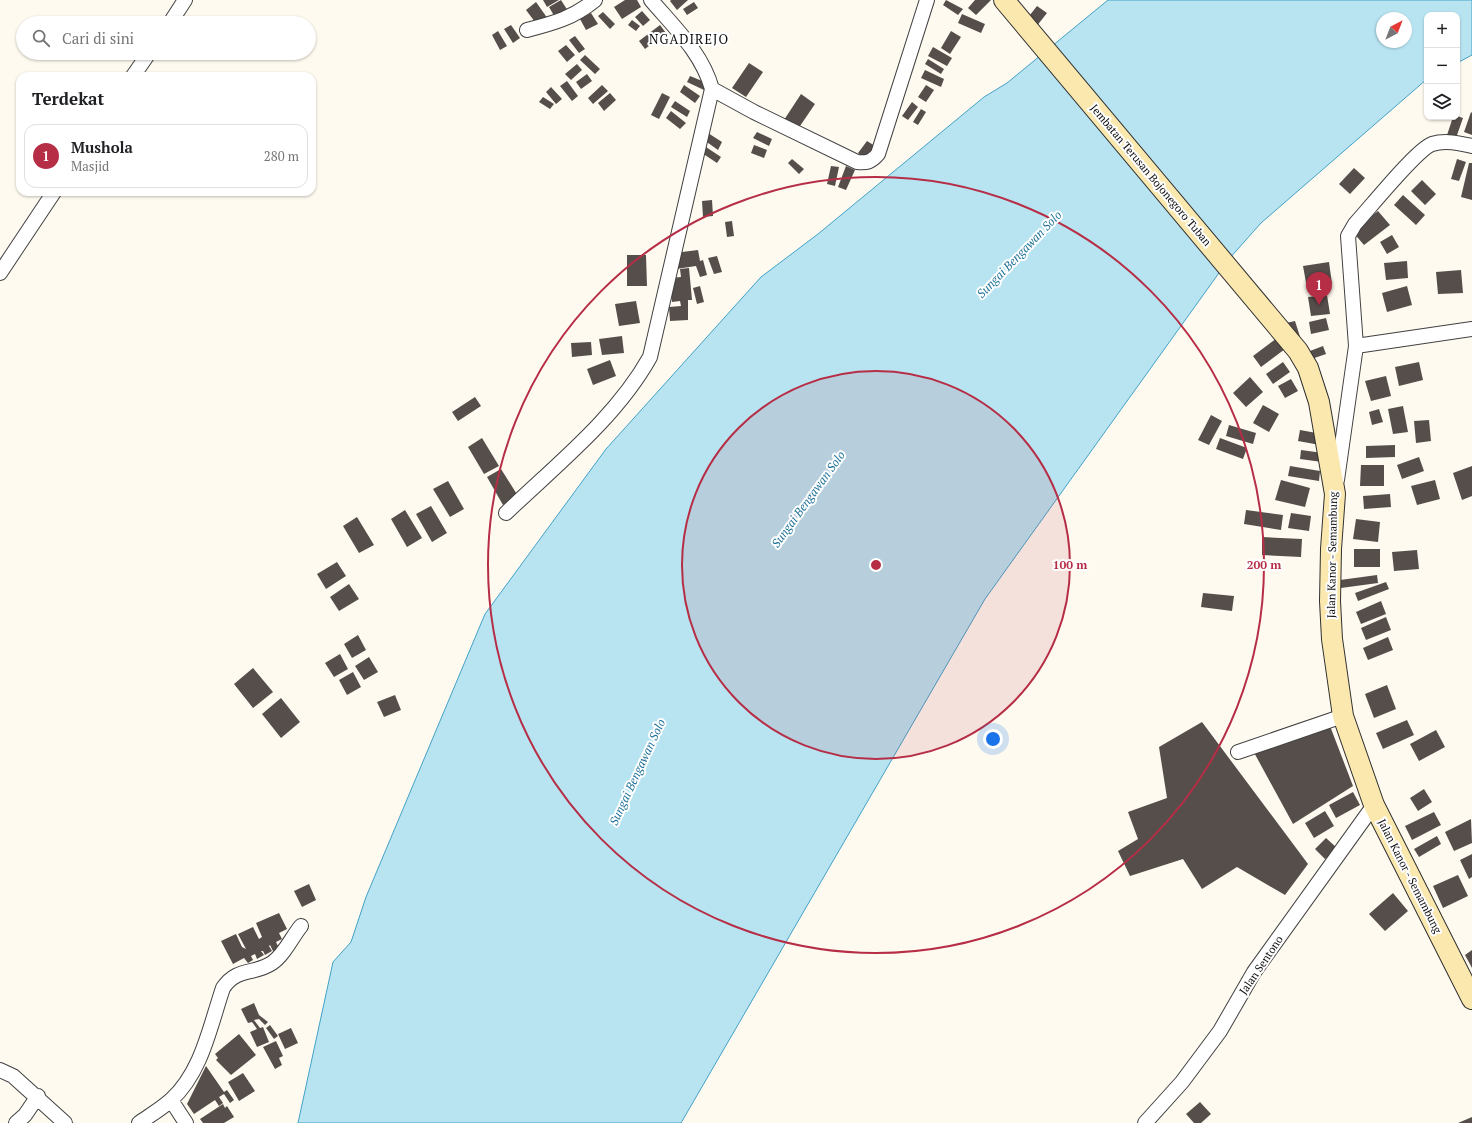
<!DOCTYPE html>
<html lang="id">
<head>
<meta charset="utf-8">
<style>
  :root { --surface:#fff; --page:#f6f6f6; --text:#202124; --muted:#757577; --line:#e0e0e0; --accent:#b62e46 }
  body { margin:0; font-family:"PT Serif",serif; background:var(--page); color:var(--text) }
  .controls { position:absolute; right:12px; top:12px; display:grid; overflow:hidden; border-radius:8px; box-shadow:0 1px 3px #0004 }
  .controls button { width:36px; height:36px; display:grid; place-items:center; padding:0; border:0; border-bottom:1px solid var(--line); background:var(--surface); color:var(--text); font:20px sans-serif }
  .compass { position:absolute; left:1376px; top:12px; width:36px; height:36px; border-radius:50%; background:var(--surface); box-shadow:0 1px 3px #0004; rotate:42deg }
  .you { position:absolute; left:993px; top:739px; width:14px; height:14px; margin:-10px; border:3px solid #fff; border-radius:50%; background:#1a73e8; box-shadow:0 0 0 6px #1a73e833 }
  .badge { display:grid; place-items:center; width:26px; height:26px; border-radius:50%; background:var(--accent); color:#fff; font-size:13px; font-weight:700 }
  .pin { position:absolute; translate:-50% -33px; filter:drop-shadow(0 1px 2px #0008) }
  .pin::after { content:''; position:absolute; top:21px; width:14px; height:12px; background:inherit; clip-path:polygon(0 0,100% 0,50% 100%) }
  .list { margin:0; padding:0; list-style:none }
  h2 { display:flex; justify-content:space-between; align-items:center; height:52px; margin:0; padding:0 16px; font-size:17px }
  h2 small { font-size:13px; font-weight:400; color:var(--muted) }
  .list li { display:grid; grid-template-columns:26px 1fr auto; gap:12px; align-items:center; box-sizing:border-box; height:64px; margin:0 8px 8px; padding:0 8px; border:1px solid var(--line); border-radius:12px }
  .list b { display:block; font-size:15px; white-space:nowrap }
  .list p { margin:0; font-size:13px; white-space:nowrap; color:var(--muted) }
  .list em { font-size:13px; font-style:normal; color:var(--muted) }
  .icon { flex:none; width:22px; height:22px; fill:none; stroke:currentColor; stroke-width:2; stroke-linecap:round; stroke-linejoin:round }
  .map { position:relative; flex:none; width:1472px; height:1123px; overflow:hidden }
  .search { position:absolute; background:var(--surface); box-shadow:0 1px 3px #0004; left:16px; top:16px; width:300px; height:44px; display:flex; align-items:center; gap:10px; box-sizing:border-box; padding:0 14px; border-radius:22px; color:var(--muted); font-size:15px }
  .panel { position:absolute; background:var(--surface); box-shadow:0 1px 3px #0004; left:16px; top:72px; width:300px; height:124px; border-radius:12px }
  .map>svg:first-child { display:block }
  .water { fill:#b8e4f2; stroke:#43a1c5; fill-rule:evenodd }
  .building { fill:#564e4b }
  .lines { fill:none; stroke-linecap:round; stroke-linejoin:round }
  .street-casing { stroke:#414141; stroke-width:16 }
  .secondary-casing { stroke:#303030; stroke-width:22 }
  .street { stroke:#fff; stroke-width:14 }
  .secondary { stroke:#fae8af; stroke-width:20 }
  .ring { fill:none; stroke:#b62e46; stroke-width:2 }
  .labels { text-anchor:middle; dominant-baseline:central; stroke-width:4; stroke-linejoin:round; paint-order:stroke }
  .street-label { font-size:11px; fill:#0e0e0e; stroke:#fff }
  .water-label { font-size:12px; font-style:italic; fill:#1f7299; stroke:#fff }
  .quarter-label { font-size:13px; letter-spacing:1px; fill:#0e0e0e; stroke:#fff }
  .centre { fill:#b62e46; stroke:#fff; stroke-width:2 }
  .ring-label { font-size:12px; text-anchor:middle; font-weight:bold; fill:#b62e46; stroke:#fff; stroke-width:4; stroke-linejoin:round; paint-order:stroke }
</style>
</head>
<body>
<div class="map">
<svg width="1472" height="1123" viewBox="0 0 1472 1123">
  <rect width="100%" height="100%" fill="#fefaf0"/>
  <path class="water" d="M1108 0H1472V55L1457 63V15H1427V79L1261 223 1229 259 985 599 681 1123H298L333 962 351 942 366 897 485 614 606 449 761 277 818 234 984 97 1007 83ZM1382 18H1406V42H1382Z"/>
  <path class="building" d="M543 0H559L547 7Z
    M561 0 568 11 556 19 549 7Z
    M625 0H637L641 7 622 19 614 7Z
    M671 0H688L677 10 670 1Z
    M946 0 963 9 958 15 943 5Z
    M975 0H991L976 15 968 8Z
    M536 2 548 19 538 26 526 10Z
    M694 2 698 8 687 15 683 9Z
    M1037 6 1047 13 1036 27 1026 20Z
    M642 11 650 20 643 26 635 17Z
    M603 12 615 24 610 29 598 16Z
    M591 13 598 24 586 30 580 19Z
    M962 14 985 24 981 33 958 23Z
    M632 20 640 26 636 31 628 25Z
    M511 25 520 38 513 43 504 29Z
    M660 25 666 33 645 49 639 41Z
    M498 31 507 46 500 50 492 35Z
    M951 31 961 37 950 54 941 48Z
    M575 36 585 49 579 53 569 40Z
    M566 45 575 55 567 62 558 51Z
    M933 47 952 58 947 66 928 56Z
    M585 55 600 69 595 74 580 60Z
    M928 59 944 69 941 74 925 64Z
    M749 63 763 72 746 97 732 88Z
    M577 64 582 70 571 80 565 74Z
    M925 70 944 79 941 87 921 78Z
    M587 74 592 81 581 89 576 82Z
    M690 76 707 83 704 90 687 82Z
    M567 81 578 96 572 101 560 86Z
    M602 85 608 91 593 104 588 98Z
    M684 85 700 96 695 103 680 92Z
    M926 85 934 90 926 102 918 97Z
    M551 87 562 99 556 104 546 92Z
    M610 93 616 100 604 111 598 103Z
    M662 93 670 97 659 119 651 115Z
    M801 94 815 104 798 129 784 120Z
    M543 97 554 104 550 109 539 102Z
    M675 101 690 111 687 117 671 107Z
    M912 102 918 107 908 120 902 116Z
    M921 109 926 112 918 125 913 122Z
    M671 111 686 123 680 129 666 118Z
    M1471 112 1472 113V135L1464 132Z
    M1457 116 1463 118 1456 138 1447 135 1453 117Z
    M757 132 772 139 769 146 753 138Z
    M708 133 722 142 718 150 704 140Z
    M867 141 875 146 865 159 858 153Z
    M754 145 767 150 764 158 751 153Z
    M706 147 721 157 717 163 702 153Z
    M792 159 804 169 799 174 788 163Z
    M1457 159 1466 162 1459 181 1451 179Z
    M1469 163H1472V200L1461 197Z
    M831 166 839 167 835 186 827 184Z
    M846 166 855 170 846 190 838 187Z
    M1354 168 1365 178 1350 194 1339 184Z
    M1422 180 1436 194 1425 205 1411 191Z
    M1403 195 1425 215 1416 225 1394 205Z
    M712 200 713 216 703 217 702 201Z
    M1378 211 1390 225 1364 245 1352 231Z
    M732 221 734 236 727 237 725 222Z
    M1392 235 1399 247 1387 254 1380 242Z
    M698 250 700 261 703 260 707 275 700 277 696 266 676 269 674 253Z
    M627 255H646L647 286H627Z
    M717 256 722 272 714 274 708 258Z
    M1407 261 1408 278 1386 280 1384 263Z
    M1329 262 1332 284 1307 288 1303 266Z
    M689 268 692 300H688V320L670 321 669 307 681 306 680 301 672 302 669 278 681 277 680 269Z
    M1461 270 1463 293 1438 294 1436 272Z
    M700 286 704 302 697 304 693 288Z
    M1407 286 1412 305 1387 312 1382 293Z
    M1327 295 1330 314 1311 316 1308 297Z
    M636 301 640 323 619 326 615 304Z
    M1326 318 1329 330 1311 334 1309 322Z
    M1295 321 1302 343 1286 323Z
    M622 336 624 353 602 355 599 339Z
    M1277 338 1285 349 1261 367 1253 356Z
    M591 342 592 355 572 357 571 343Z
    M1323 346 1326 354 1300 363 1297 356Z
    M610 360 616 376 593 385 587 369Z
    M1283 362 1290 372 1273 384 1266 374Z
    M1419 362 1423 380 1399 386 1395 367Z
    M1386 376 1391 396 1371 401 1365 381Z
    M1250 377 1263 392 1246 407 1233 393Z
    M1291 379 1298 391 1285 398 1278 386Z
    M475 397 481 406 458 421 452 412Z
    M1263 405 1279 414 1269 432 1253 423Z
    M1403 406 1408 432 1393 434 1388 409Z
    M1379 409 1383 422 1372 425 1369 412Z
    M1211 415 1222 421 1209 445 1198 440Z
    M1429 420 1431 441 1416 443 1414 421Z
    M1229 425 1256 433 1253 444 1226 436Z
    M1300 430 1322 434 1320 445 1298 441Z
    M482 438 499 466 484 474 468 447Z
    M1220 438 1247 448 1243 459 1216 449Z
    M1395 445V457L1366 458V446Z
    M1301 450 1323 453 1322 462 1300 459Z
    M1419 457 1424 471 1402 479 1397 465Z
    M1361 465H1384V486H1360Z
    M1290 466 1320 471 1319 481 1288 476Z
    M1472 466V496L1462 500 1453 473Z
    M501 469 518 496 503 505 487 477Z
    M1281 480 1310 488 1305 507 1275 500Z
    M1435 480 1440 499 1417 505 1411 486Z
    M448 481 464 509 450 517 433 489Z
    M1390 494 1391 507 1364 509 1363 496Z
    M431 506 447 533 432 542 416 514Z
    M405 510 422 538 407 547 391 519Z
    M1246 510 1283 515 1281 530 1244 524Z
    M1291 513 1311 516 1309 531 1288 528Z
    M357 517 374 545 359 553 343 526Z
    M1356 519 1380 522 1378 542 1353 539Z
    M1262 537 1302 539 1301 557 1262 555Z
    M1354 549H1380V567H1354Z
    M1417 550 1419 569 1394 571 1392 552Z
    M337 562 346 576 326 589 317 574Z
    M1377 575 1378 583 1341 588 1340 580Z
    M1386 582 1389 589 1358 601 1355 593Z
    M349 584 359 599 339 611 330 597Z
    M1203 593 1234 596 1232 611 1201 607Z
    M1381 601 1386 614 1361 624 1356 612Z
    M1386 617 1391 630 1366 640 1361 628Z
    M358 635 366 650 352 658 344 644Z
    M1388 637 1393 650 1368 660 1363 648Z
    M340 654 348 669 334 677 325 663Z
    M369 657 378 672 364 680 355 666Z
    M253 668 273 692 253 708 234 684Z
    M353 672 361 687 347 695 339 680Z
    M1387 685 1396 709 1374 718 1365 694Z
    M395 695 401 710 384 717 377 702Z
    M281 698 300 722 281 738 262 714Z
    M1407 720 1414 735 1383 749 1376 733Z
    M1202 722 1308 864 1285 895 1237 867 1202 889 1183 859 1130 876 1118 851 1138 839 1128 812 1167 798 1159 747Z
    M1330 726 1353 786 1293 824 1251 747Z
    M1436 730 1445 747 1419 761 1410 744Z
    M1424 789 1432 802 1418 811 1410 798Z
    M1353 792 1360 805 1336 818 1329 805Z
    M1325 811 1334 826 1314 838 1305 823Z
    M1434 812 1441 825 1412 840 1405 826Z
    M1471 819 1472 843 1454 851 1445 832Z
    M1437 836 1441 844 1419 857 1414 849Z
    M1326 838 1337 848 1325 859 1315 849Z
    M1472 854V877L1469 879 1460 860Z
    M1458 875 1468 896 1443 908 1433 886Z
    M309 884 316 900 302 907 294 891Z
    M1393 893 1408 911 1385 931 1369 914Z
    M279 913 287 929 279 933 282 939 276 942 279 948 273 951 270 945 269 946 272 951 265 955 263 951H261L264 955 257 959 255 954 251 956 253 960 248 963 244 958 233 964 221 941 236 934 242 947 246 949 238 934 253 927 259 939 262 937 256 923Z
    M1472 950V968L1465 955Z
    M254 1003 259 1015 268 1022 265 1025 259 1019 254 1020 260 1028 263 1027 269 1042 257 1047 250 1032 257 1029 252 1022 248 1023 241 1009Z
    M270 1025 278 1036 274 1039 266 1028Z
    M291 1028 298 1043 285 1049 278 1034Z
    M239 1034 256 1055 231 1075 216 1060 218 1058 215 1054Z
    M276 1041 283 1056 279 1058 282 1065 275 1069 263 1047Z
    M206 1066 224 1092 227 1090 234 1100 230 1103 224 1094 219 1097 223 1103 219 1106 215 1100 194 1114 187 1104Z
    M243 1073 255 1091 239 1101 228 1082Z
    M1200 1102 1211 1114 1201 1123H1194L1186 1114Z
    M223 1104 225 1108 227 1106 234 1117 224 1123H203L200 1119Z
    M1472 1117V1123H1458Z"/>
  <g class="lines">
    <defs>
      <path id="street" d="M651 0C675 28 702 53 712 89L754 112 857 162C867 163 871 162 878 154L927 0
        M170 23 185 0
        M527 30C554 23 573 18 595 0
        M133 76 149 53
        M0 273 54 192
        M1356 346 1472 329
        M1337 480 1356 346 1348 236 1355 224C1369 209 1416 150 1432 144 1445 140 1459 143 1472 146
        M506 513C556 465 616 418 650 357L712 89
        M1238 752 1343 716
        M0 1070 13 1076 65 1123
        M171 1100 186 1123
        M16 1123 25 1115 38 1096
        M139 1123C149 1116 161 1109 171 1100 202 1072 210 1026 223 988 237 967 254 975 272 963 284 955 292 937 301 926
        M1145 1123 1182 1082 1220 1031 1254 972 1374 805"/>
      <path id="secondary" d="M1004 0 1298 351 1308 368 1319 402 1335 494 1331 549 1330 601 1332 639 1343 716 1374 805 1472 999"/>
    </defs>
    <use href="#street" class="street-casing"/>
    <use href="#secondary" class="secondary-casing"/>
    <use href="#street" class="street"/>
    <use href="#secondary" class="secondary"/>
  </g>
  <circle cx="876" cy="565" r="194" fill="#b62e46" fill-opacity=".12"/>
  <g class="ring">
    <circle cx="876" cy="565" r="194"/>
    <circle cx="876" cy="565" r="388"/>
  </g>
  <g class="labels">
    <g class="street-label">
      <text transform="translate(1151 175) rotate(50)">Jembatan Terusan Bojonegoro Tuban</text>
      <text transform="translate(1332 555) rotate(-89)">Jalan Kanor - Semambung</text>
      <text transform="translate(1410 876) rotate(63)">Jalan Kanor - Semambung</text>
      <text transform="translate(1261 965) rotate(-56)">Jalan Sentono</text>
    </g>
    <g class="water-label">
      <text transform="translate(1019 254) rotate(-46)">Sungai Bengawan Solo</text>
      <text transform="translate(808 499) rotate(-54)">Sungai Bengawan Solo</text>
      <text transform="translate(637 772) rotate(-65)">Sungai Bengawan Solo</text>
    </g>
    <g class="quarter-label">
      <text x="689" y="39">NGADIREJO</text>
    </g>
  </g>
  <circle cx="876" cy="565" r="6" class="centre"/>
  <g class="ring-label">
    <text x="1070" y="569">100 m</text>
    <text x="1264" y="569">200 m</text>
  </g>
</svg>
<div class="controls">
<button>+</button>
<button>−</button>
<button><svg class="icon" aria-label="layers" viewBox="0 0 24 24"><path d="M12 4l9 5-9 5-9-5zM3 14l9 5 9-5"/></svg></button>
</div>
<svg class="compass" viewBox="-18 -18 36 36"><path d="M0-13l5 13h-10z" fill="#e53935"/><path d="M0 13l5-13h-10z" fill="#757577"/></svg>
<div class="you"></div>
<div class="pin badge" style="left:1319px;top:305px">1</div>
<div class="search"><svg class="icon" aria-label="search" viewBox="0 0 24 24"><circle cx="10" cy="10" r="6"/><path d="M15 15l6 6"/></svg>Cari di sini</div>
<section class="panel">
<h2>Terdekat<small></small></h2>
<ul class="list">
<li><span class="badge">1</span><div><b>Mushola</b><p>Masjid</p></div><em>280 m</em></li>
</ul>
</section>
</div>
</body>
</html>
